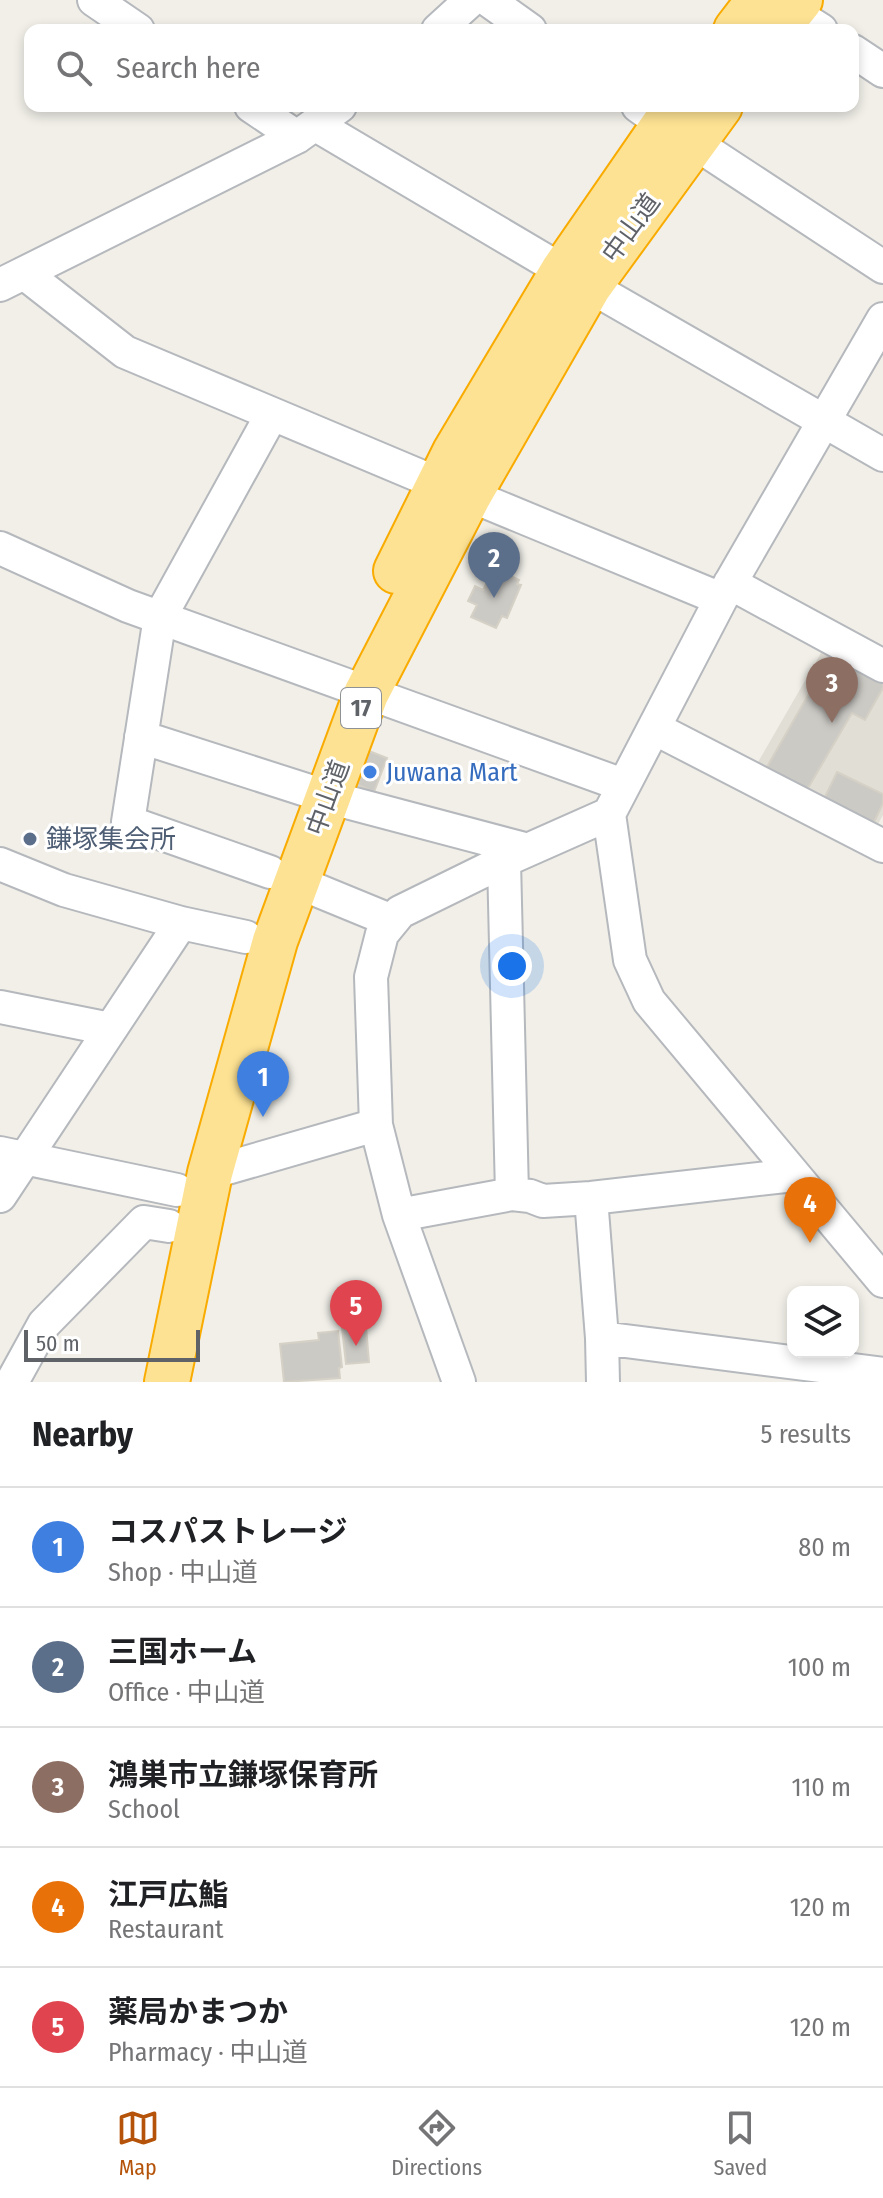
<!DOCTYPE html>
<html lang="en">
<head>
<meta charset="utf-8">
<style>
  :root { --surface:#fff; --page:#f6f6f6; --text:#202124; --muted:#757577; --line:#e0e0e0; --accent:#b45309 }
  body { margin:0; font-family:"Fira Sans Condensed","Noto Sans JP",sans-serif; background:var(--page); color:var(--text) }
  .controls { position:absolute; right:24px; bottom:24px; display:grid; overflow:hidden; border-radius:16px; box-shadow:0 4px 12px #0003 }
  .controls button { width:72px; height:72px; display:grid; place-items:center; padding:0; border:0; border-bottom:2px solid var(--line); background:var(--surface); color:var(--text); font:40px sans-serif }
  .scale { position:absolute; left:24px; bottom:20px; width:176px; box-sizing:border-box; padding-left:8px; border:4px solid #5f6368; border-top:0; font-size:22px; line-height:28px; white-space:nowrap; color:#5f6368; -webkit-text-stroke:6px #fff; paint-order:stroke }
  .you { position:absolute; left:512px; top:966px; width:28px; height:28px; margin:-20px; border:6px solid #fff; border-radius:50%; background:#1a73e8; box-shadow:0 0 0 12px #1a73e833 }
  .badge { display:grid; place-items:center; width:52px; height:52px; border-radius:50%; background:var(--accent); color:#fff; font-size:26px; font-weight:700 }
  .pin { position:absolute; translate:-50% -66px; filter:drop-shadow(0 2px 4px #0008) }
  .pin::after { content:''; position:absolute; top:42px; width:28px; height:24px; background:inherit; clip-path:polygon(0 0,100% 0,50% 100%) }
  .list { margin:0; padding:0; list-style:none }
  h2 { display:flex; justify-content:space-between; align-items:center; height:104px; margin:0; padding:0 32px; font-size:34px }
  h2 small { font-size:26px; font-weight:400; color:var(--muted) }
  .list li { display:grid; grid-template-columns:52px 1fr auto; gap:24px; align-items:center; box-sizing:border-box; height:120px; padding:0 32px; border-top:2px solid var(--line) }
  .list b { display:block; font-size:30px; white-space:nowrap }
  .list p { margin:0; font-size:26px; white-space:nowrap; color:var(--muted) }
  .list em { font-size:26px; font-style:normal; color:var(--muted) }
  .icon { flex:none; width:44px; height:44px; fill:none; stroke:currentColor; stroke-width:2; stroke-linecap:round; stroke-linejoin:round }
  .map { position:relative; flex:none; width:883px; height:1382px; overflow:hidden }
  .search { position:absolute; background:var(--surface); box-shadow:0 4px 12px #0003; left:24px; right:24px; top:24px; height:88px; display:flex; align-items:center; gap:20px; box-sizing:border-box; padding:0 28px; border-radius:16px; color:var(--muted); font-size:30px }
  .sheet { height:704px; background:var(--surface) }
  nav { display:flex; justify-content:space-around; align-items:center; box-sizing:border-box; height:112px; border-top:2px solid var(--line); background:var(--surface); font-size:22px; color:var(--muted) }
  nav a { display:grid; justify-items:center; gap:4px }
  nav .on { color:var(--accent) }
  .map>svg:first-child { display:block }
  .education { fill:#e1ded6 }
  .building { fill:#cccac5; stroke:#d6d1c6; stroke-width:2 }
  .lines { fill:none; stroke-linecap:round; stroke-linejoin:round }
  .minor-casing { stroke:#b5b8bc; stroke-width:36 }
  .highway-casing { stroke:#f9ab00; stroke-width:48 }
  .minor { stroke:#fff; stroke-width:32 }
  .highway { stroke:#fde293; stroke-width:44 }
  .shop-dot { fill:#3f7fe0; stroke:#fff; stroke-width:3 }
  .service-dot { fill:#5c6f8a; stroke:#fff; stroke-width:3 }
  .labels { text-anchor:middle; dominant-baseline:central; stroke-width:6; stroke-linejoin:round; paint-order:stroke }
  .shield { fill:#fff; stroke:#8f9295; stroke-width:2 }
  .shield-label { font-size:24px; font-weight:bold; fill:#5f6368 }
  .street-label { font-size:26px; fill:#5f6368; stroke:#fff }
  .shop-label { font-size:26px; fill:#366cbe; stroke:#fff; text-anchor:start }
  .service-label { font-size:26px; fill:#4e5e75; stroke:#fff; text-anchor:start }
</style>
</head>
<body>
<div class="map">
<svg width="883" height="1382" viewBox="0 0 883 1382">
  <rect width="100%" height="100%" fill="#f1efe8"/>
  <path class="education" d="M825 646 883 676V815L872 835 754 769Z"/>
  <path class="building" d="M494 568 519 580 517 584 521 585 507 618 502 616 496 628 471 617 477 605 468 601 475 586 483 590Z
    M831 655 883 684V688L865 720 852 713 804 795 764 772Z
    M369 751 387 758 374 792 356 784Z
    M837 772 883 794V803L871 829 821 805Z
    M352 1327V1329L366 1327 369 1362 346 1364 342 1328Z
    M338 1331 342 1367 339 1368 340 1378 284 1382 280 1344 319 1340 318 1333Z"/>
  <g class="lines">
    <defs>
      <path id="minor" d="M94 0 138 30
        M488 0 530 30
        M791 11 821 30
        M438 30 471 0
        M853 51 883 71
        M251 106 297 137
        M638 106 663 124
        M316 125 563 271
        M693 142 883 267
        M24 273 125 352 439 484
        M0 285 297 137 340 106
        M589 286 883 455
        M883 319 721 599 609 814 630 960 649 1001 883 1281
        M469 495 721 599
        M0 548 128 606 623 785
        M730 583 883 666
        M654 728 883 846
        M141 737 328 797 528 850
        M504 861 512 1194
        M0 864 64 890 181 923 246 937
        M270 872 128 822 160 617 272 414
        M297 882 392 921
        M0 1007 110 1029
        M0 1153 177 1190
        M210 1173 376 1125
        M0 1196 181 923
        M591 1198 602 1338 603 1382
        M399 1215 512 1194 530 1196 543 1201 591 1198 794 1175
        M602 1338 883 1374
        M12 1382 44 1324 144 1222 169 1226
        M459 1382 399 1215 376 1125 371 977 382 934 400 912 512 857 609 814"/>
      <path id="highway" d="M736 30 759 0
        M776 30 800 0
        M396 571 455 452 563 271 677 106
        M167 1382 210 1173 275 941 366 694 469 495 589 286 720 106"/>
    </defs>
    <use href="#minor" class="minor-casing"/>
    <use href="#highway" class="highway-casing"/>
    <use href="#minor" class="minor"/>
    <use href="#highway" class="highway"/>
  </g>
  <circle class="shop-dot" cx="370" cy="772" r="8"/>
  <circle class="service-dot" cx="30" cy="839" r="8"/>
  <g class="labels">
    <rect class="shield" x="341" y="688" width="40" height="40" rx="6"/>
    <g class="shield-label">
      <text x="361" y="708">17</text>
    </g>
    <g class="street-label">
      <text transform="translate(631 228) rotate(-54)">中山道</text>
      <text transform="translate(328 798) rotate(-70)">中山道</text>
    </g>
    <g class="shop-label">
      <text x="386" y="772">Juwana Mart</text>
    </g>
    <g class="service-label">
      <text x="46" y="839">鎌塚集会所</text>
    </g>
  </g>
</svg>
<div class="controls">
<button><svg class="icon" aria-label="layers" viewBox="0 0 24 24"><path d="M12 4l9 5-9 5-9-5zM3 14l9 5 9-5"/></svg></button>
</div>
<div class="scale">50 m</div>
<div class="you"></div>
<div class="pin badge" style="left:263px;top:1117px;background:#3f7fe0">1</div>
<div class="pin badge" style="left:494px;top:598px;background:#5c6f8a">2</div>
<div class="pin badge" style="left:832px;top:723px;background:#8d6e63">3</div>
<div class="pin badge" style="left:810px;top:1243px;background:#e8710a">4</div>
<div class="pin badge" style="left:356px;top:1346px;background:#e0444e">5</div>
<div class="search"><svg class="icon" aria-label="search" viewBox="0 0 24 24"><circle cx="10" cy="10" r="6"/><path d="M15 15l6 6"/></svg>Search here</div>
</div>
<section class="sheet">
<h2>Nearby<small>5 results</small></h2>
<ul class="list">
<li><span class="badge" style="background:#3f7fe0">1</span><div><b>コスパストレージ</b><p>Shop · 中山道</p></div><em>80 m</em></li>
<li><span class="badge" style="background:#5c6f8a">2</span><div><b>三国ホーム</b><p>Office · 中山道</p></div><em>100 m</em></li>
<li><span class="badge" style="background:#8d6e63">3</span><div><b>鴻巣市立鎌塚保育所</b><p>School</p></div><em>110 m</em></li>
<li><span class="badge" style="background:#e8710a">4</span><div><b>江戸広鮨</b><p>Restaurant</p></div><em>120 m</em></li>
<li><span class="badge" style="background:#e0444e">5</span><div><b>薬局かまつか</b><p>Pharmacy · 中山道</p></div><em>120 m</em></li>
</ul>
</section>
<nav>
<a class="on"><svg class="icon" aria-label="map" viewBox="0 0 24 24"><path d="M3 6l6-2 6 2 6-2v14l-6 2-6-2-6 2zM9 4v14M15 6v14"/></svg>Map</a>
<a><svg class="icon" aria-label="directions" viewBox="0 0 24 24"><path d="M12 3l9 9-9 9-9-9zM9 14v-3h6M13 9l2 2-2 2"/></svg>Directions</a>
<a><svg class="icon" aria-label="saved" viewBox="0 0 24 24"><path d="M7 4h10v16l-5-4-5 4z"/></svg>Saved</a>
</nav>
</body>
</html>
